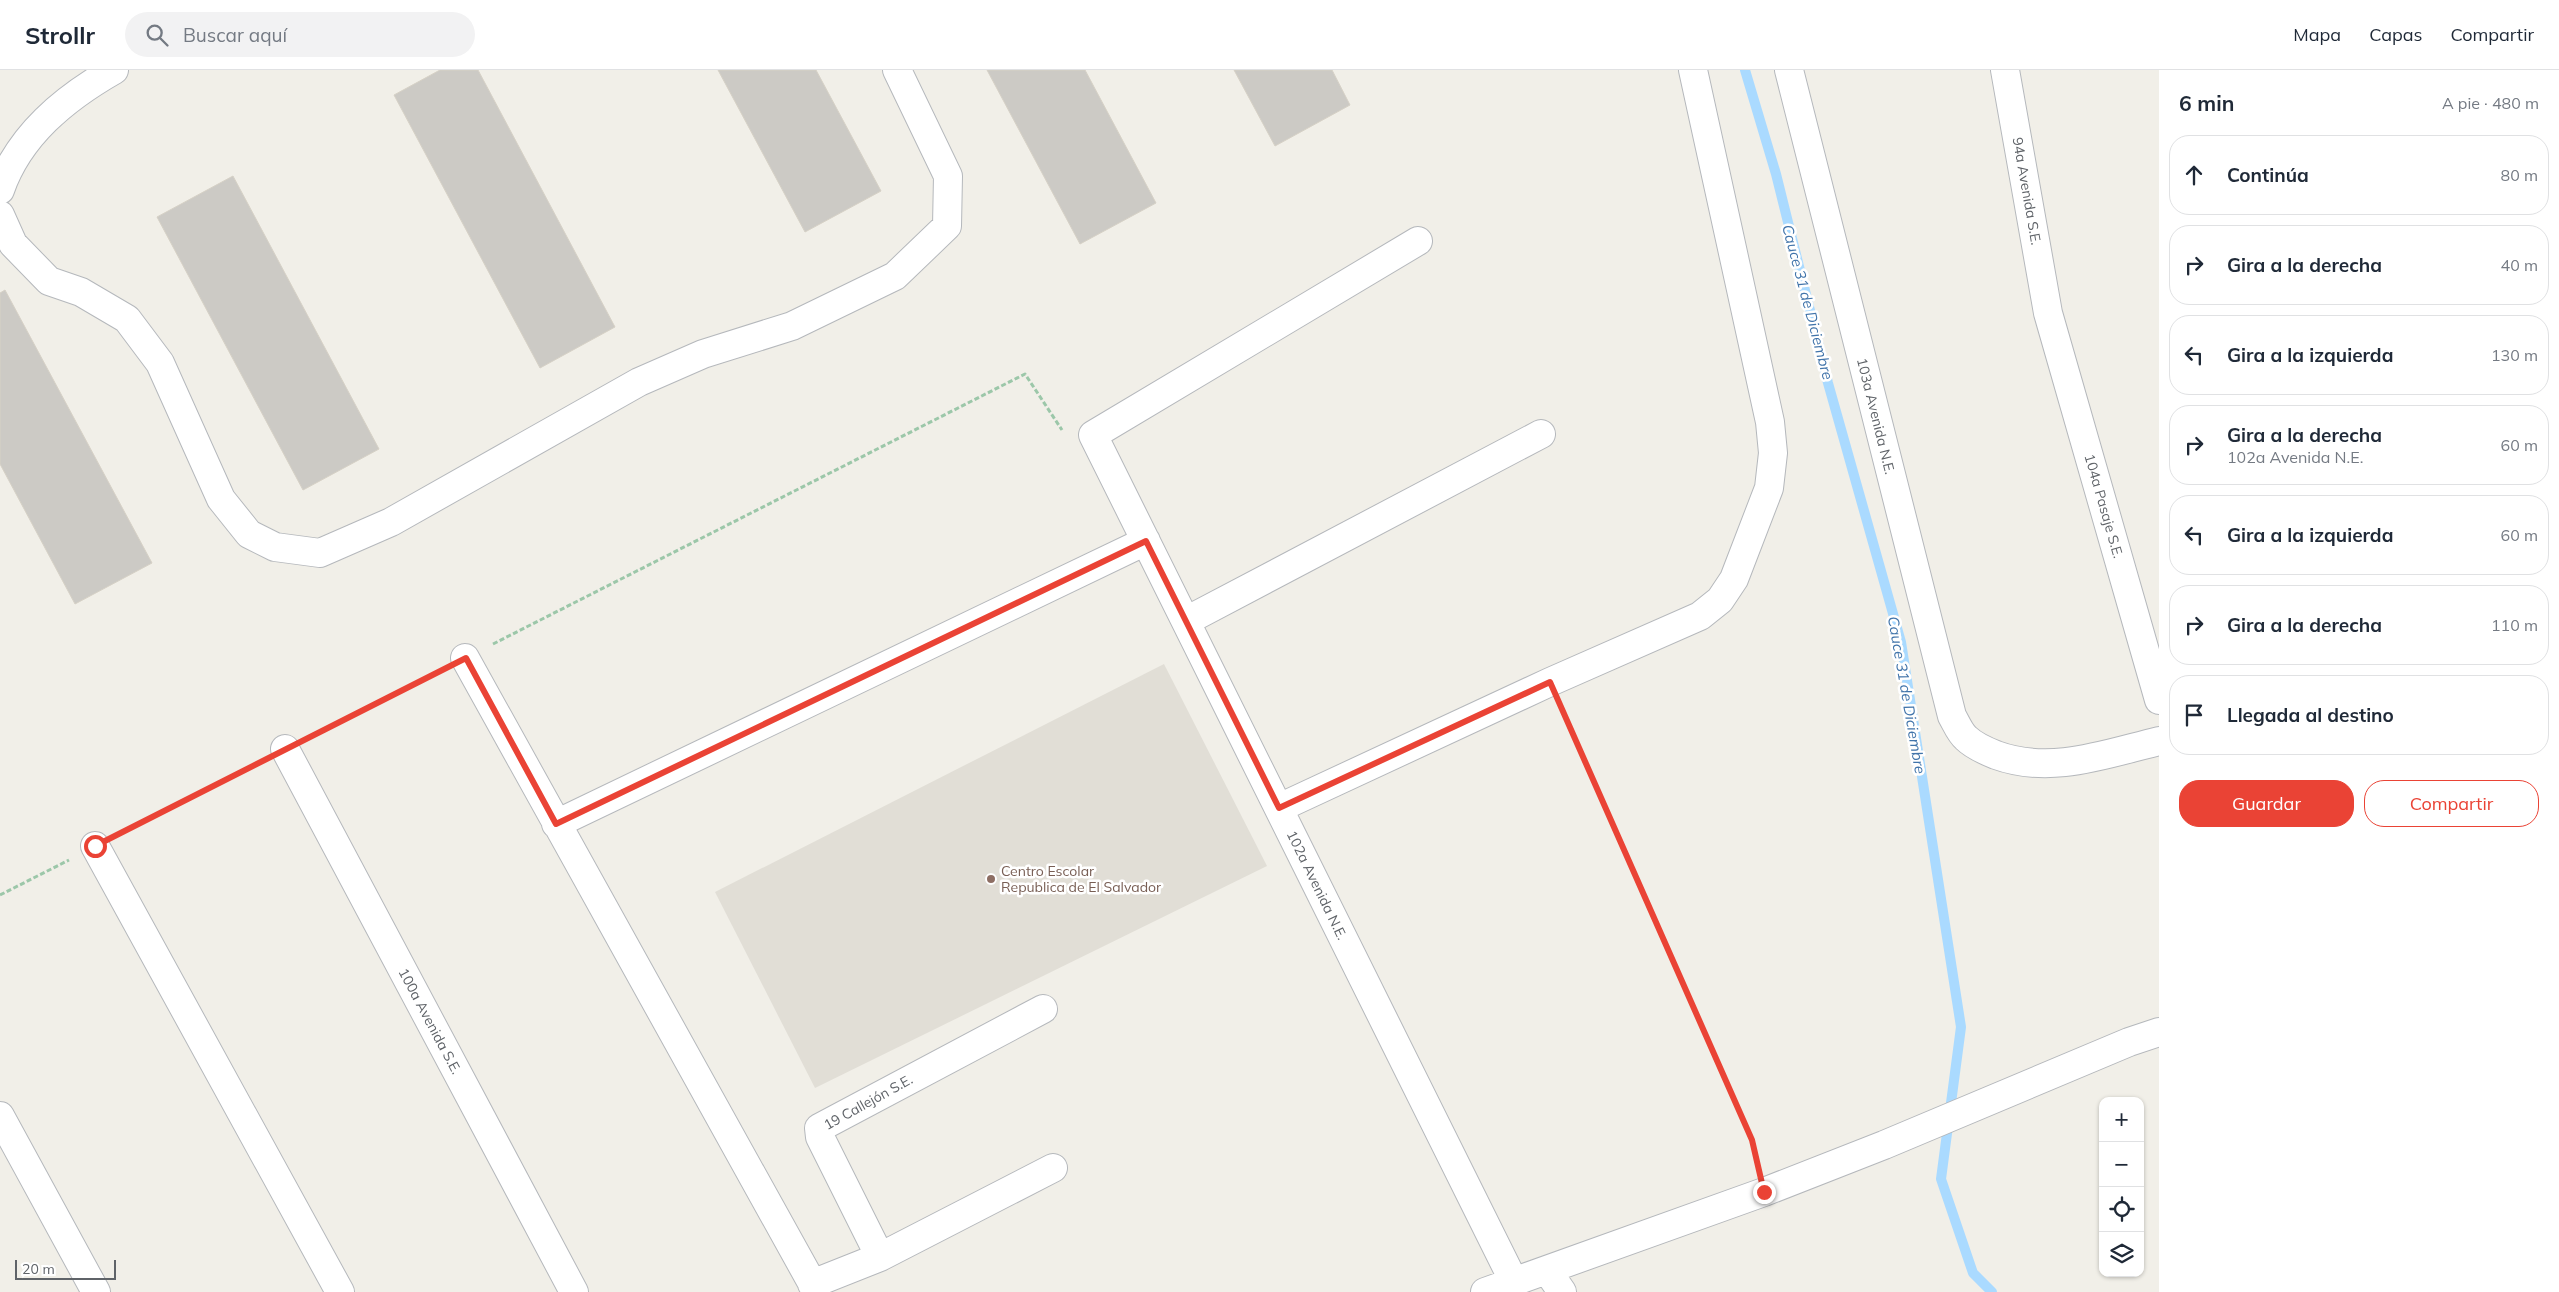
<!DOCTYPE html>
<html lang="es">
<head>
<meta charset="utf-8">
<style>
  :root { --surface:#fff; --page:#f2f2f3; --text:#1f2937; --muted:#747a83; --line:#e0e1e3; --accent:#ea4335 }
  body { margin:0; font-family:Mulish,sans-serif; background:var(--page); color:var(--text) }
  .controls { position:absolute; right:15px; bottom:15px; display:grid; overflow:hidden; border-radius:10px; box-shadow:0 1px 4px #0004 }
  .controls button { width:45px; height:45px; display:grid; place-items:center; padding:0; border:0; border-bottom:1px solid var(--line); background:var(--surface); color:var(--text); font:25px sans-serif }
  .scale { position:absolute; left:15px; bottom:12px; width:101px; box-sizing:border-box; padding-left:5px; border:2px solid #5f6368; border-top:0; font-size:14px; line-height:18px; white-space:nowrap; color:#5f6368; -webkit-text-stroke:4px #fff; paint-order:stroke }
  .stop { position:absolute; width:15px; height:15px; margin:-11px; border:4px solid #ea4335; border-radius:50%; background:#fff }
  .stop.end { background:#ea4335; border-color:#fff; box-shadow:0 1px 5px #0008 }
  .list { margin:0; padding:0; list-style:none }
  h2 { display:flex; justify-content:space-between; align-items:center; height:65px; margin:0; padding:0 20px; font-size:21px }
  h2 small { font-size:16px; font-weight:400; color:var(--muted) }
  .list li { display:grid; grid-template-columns:32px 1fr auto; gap:15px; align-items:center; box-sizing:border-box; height:80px; margin:0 10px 10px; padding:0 10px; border:1px solid var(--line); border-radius:20px }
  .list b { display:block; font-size:19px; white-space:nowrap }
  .list p { margin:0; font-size:16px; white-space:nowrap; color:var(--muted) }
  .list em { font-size:16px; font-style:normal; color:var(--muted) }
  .actions { display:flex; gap:10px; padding:15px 20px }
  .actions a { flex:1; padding:11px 0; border:1px solid var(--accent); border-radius:20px; text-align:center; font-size:18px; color:var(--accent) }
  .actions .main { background:var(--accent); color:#fff }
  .icon { flex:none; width:28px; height:28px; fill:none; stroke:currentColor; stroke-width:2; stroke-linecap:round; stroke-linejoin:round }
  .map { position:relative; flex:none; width:2159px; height:1222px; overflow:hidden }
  header { display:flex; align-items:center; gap:30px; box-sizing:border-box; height:70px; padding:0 25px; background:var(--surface); border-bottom:1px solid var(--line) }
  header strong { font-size:24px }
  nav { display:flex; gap:28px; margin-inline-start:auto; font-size:18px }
  .search { width:350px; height:45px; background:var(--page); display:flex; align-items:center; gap:12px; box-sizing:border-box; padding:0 18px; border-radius:28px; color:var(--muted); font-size:19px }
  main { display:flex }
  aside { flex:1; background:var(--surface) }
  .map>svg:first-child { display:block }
  .education { fill:#e1ded6 }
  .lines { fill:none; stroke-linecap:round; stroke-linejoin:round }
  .stream { stroke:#aadaff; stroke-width:10 }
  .building { fill:#cccac5; stroke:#d6d1c6 }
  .minor-casing { stroke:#b5b8bc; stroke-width:30 }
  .path { stroke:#9cc7a9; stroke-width:3; stroke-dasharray:5 2.5; stroke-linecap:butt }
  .minor { stroke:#fff; stroke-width:28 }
  .route { stroke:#ea4335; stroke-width:6 }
  .education-dot { fill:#8d6e63; stroke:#fff; stroke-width:2 }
  .labels { text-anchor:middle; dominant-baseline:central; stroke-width:5; stroke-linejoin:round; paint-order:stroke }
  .street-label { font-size:14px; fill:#5f6368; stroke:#fff }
  .education-label { font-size:14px; fill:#785e54; stroke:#fff; text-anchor:start }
  .water-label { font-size:15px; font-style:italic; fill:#4174aa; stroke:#fff }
</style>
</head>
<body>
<header>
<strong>Strollr</strong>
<div class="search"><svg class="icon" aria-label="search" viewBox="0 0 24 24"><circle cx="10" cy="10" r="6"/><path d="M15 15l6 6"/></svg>Buscar aquí</div>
<nav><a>Mapa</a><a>Capas</a><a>Compartir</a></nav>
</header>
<main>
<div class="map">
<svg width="2159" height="1222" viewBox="0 0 2159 1222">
  <rect width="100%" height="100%" fill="#f1efe8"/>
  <path class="education" d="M1164 594 1267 796 815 1018 715 822Z"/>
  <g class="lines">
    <path class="stream" d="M1745 0 1776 104 1828 313 1901 572 1961 957 1941 1109 1973 1203 1992 1222"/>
  </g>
  <path class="building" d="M440 0H478L615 257 540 298 394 25Z
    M718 0H816L881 121 805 162Z
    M987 0H1085L1156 133 1080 174Z
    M1234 0H1332L1350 35 1275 76Z
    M233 106 379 379 303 420 157 147Z
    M5 220 152 493 75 534 0 394V223Z"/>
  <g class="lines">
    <defs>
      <path id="minor" d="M1789 0 1952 646C1956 653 1960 663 1966 668 1974 676 1986 681 1996 685 2051 705 2105 684 2159 671
        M2005 0 2048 243 2159 630
        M0 120C19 65 65 28 114 0
        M0 145 13 174 49 211 81 222 127 249 160 293 221 429 249 464 275 477 320 483 391 452 639 312 703 284 792 256 895 206 947 156 948 106 897 0
        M1418 171 1093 365 1514 1212
        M1186 551 1541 364
        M465 588 817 1222
        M285 679 574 1222
        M1279 738 1550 612 1700 546 1720 530 1734 509 1769 418 1773 383 1770 352 1693 0
        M556 754 1146 471
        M95 776 340 1222
        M0 1046 96 1222
        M880 1187 820 1067 819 1058 1043 939
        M1547 1200 1562 1222
        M812 1214 880 1187 1053 1098
        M1485 1222 1764 1122 1884 1075 2129 972 2159 962"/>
    </defs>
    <use href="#minor" class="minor-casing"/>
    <path class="path" d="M493 574 1025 304 1062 360
      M1562 640 1752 1070 1756 1091
      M313 666 439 602
      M123 762 258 693
      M0 825 69 790"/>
    <use href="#minor" class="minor"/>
  </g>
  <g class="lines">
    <path class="route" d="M95 776 466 588 556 754 1146 471 1279 738 1550 612 1752 1070 1764 1122"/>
  </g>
  <circle class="education-dot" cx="991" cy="809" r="5"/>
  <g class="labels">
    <g class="street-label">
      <text transform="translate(2027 121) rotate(80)">94a Avenida S.E.</text>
      <text transform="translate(1876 346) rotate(76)">103a Avenida N.E.</text>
      <text transform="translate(2104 436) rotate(74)">104a Pasaje S.E.</text>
      <text transform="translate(1317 815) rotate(64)">102a Avenida N.E.</text>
      <text transform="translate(430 951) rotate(62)">100a Avenida S.E.</text>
      <text transform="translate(868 1032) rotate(-29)">19 Callejón S.E.</text>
    </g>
    <g class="education-label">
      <text x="1001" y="801">Centro Escolar<tspan x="1001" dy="16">Republica de El Salvador</tspan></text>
    </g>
    <g class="water-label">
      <text transform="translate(1808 232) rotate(75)">Cauce 31 de Diciembre</text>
      <text transform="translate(1907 625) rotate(80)">Cauce 31 de Diciembre</text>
    </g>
  </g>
</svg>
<div class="controls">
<button>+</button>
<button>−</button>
<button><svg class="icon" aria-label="locate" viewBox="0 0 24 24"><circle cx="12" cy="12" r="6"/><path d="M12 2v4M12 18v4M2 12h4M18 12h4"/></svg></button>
<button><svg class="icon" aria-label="layers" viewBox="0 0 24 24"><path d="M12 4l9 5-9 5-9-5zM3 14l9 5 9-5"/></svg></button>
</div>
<div class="scale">20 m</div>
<div class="stop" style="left:95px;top:776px"></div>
<div class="stop end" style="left:1764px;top:1122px"></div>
</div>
<aside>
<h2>6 min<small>A pie · 480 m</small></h2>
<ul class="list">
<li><svg class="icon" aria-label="ahead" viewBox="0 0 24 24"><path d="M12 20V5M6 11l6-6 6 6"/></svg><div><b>Continúa</b></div><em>80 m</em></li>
<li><svg class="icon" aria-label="right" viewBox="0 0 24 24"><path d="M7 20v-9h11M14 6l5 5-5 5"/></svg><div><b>Gira a la derecha</b></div><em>40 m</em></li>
<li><svg class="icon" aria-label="left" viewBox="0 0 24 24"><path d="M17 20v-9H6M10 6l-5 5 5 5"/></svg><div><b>Gira a la izquierda</b></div><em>130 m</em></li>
<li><svg class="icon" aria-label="right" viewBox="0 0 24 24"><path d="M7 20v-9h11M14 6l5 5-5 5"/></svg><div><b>Gira a la derecha</b><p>102a Avenida N.E.</p></div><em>60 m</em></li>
<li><svg class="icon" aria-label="left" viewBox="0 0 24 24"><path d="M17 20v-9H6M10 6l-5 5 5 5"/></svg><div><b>Gira a la izquierda</b></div><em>60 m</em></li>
<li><svg class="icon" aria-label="right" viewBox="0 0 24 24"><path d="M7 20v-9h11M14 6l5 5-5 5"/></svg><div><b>Gira a la derecha</b></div><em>110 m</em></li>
<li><svg class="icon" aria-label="arrive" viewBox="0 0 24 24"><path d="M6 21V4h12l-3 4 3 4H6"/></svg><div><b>Llegada al destino</b></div></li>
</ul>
<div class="actions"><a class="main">Guardar</a><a>Compartir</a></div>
</aside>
</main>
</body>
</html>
